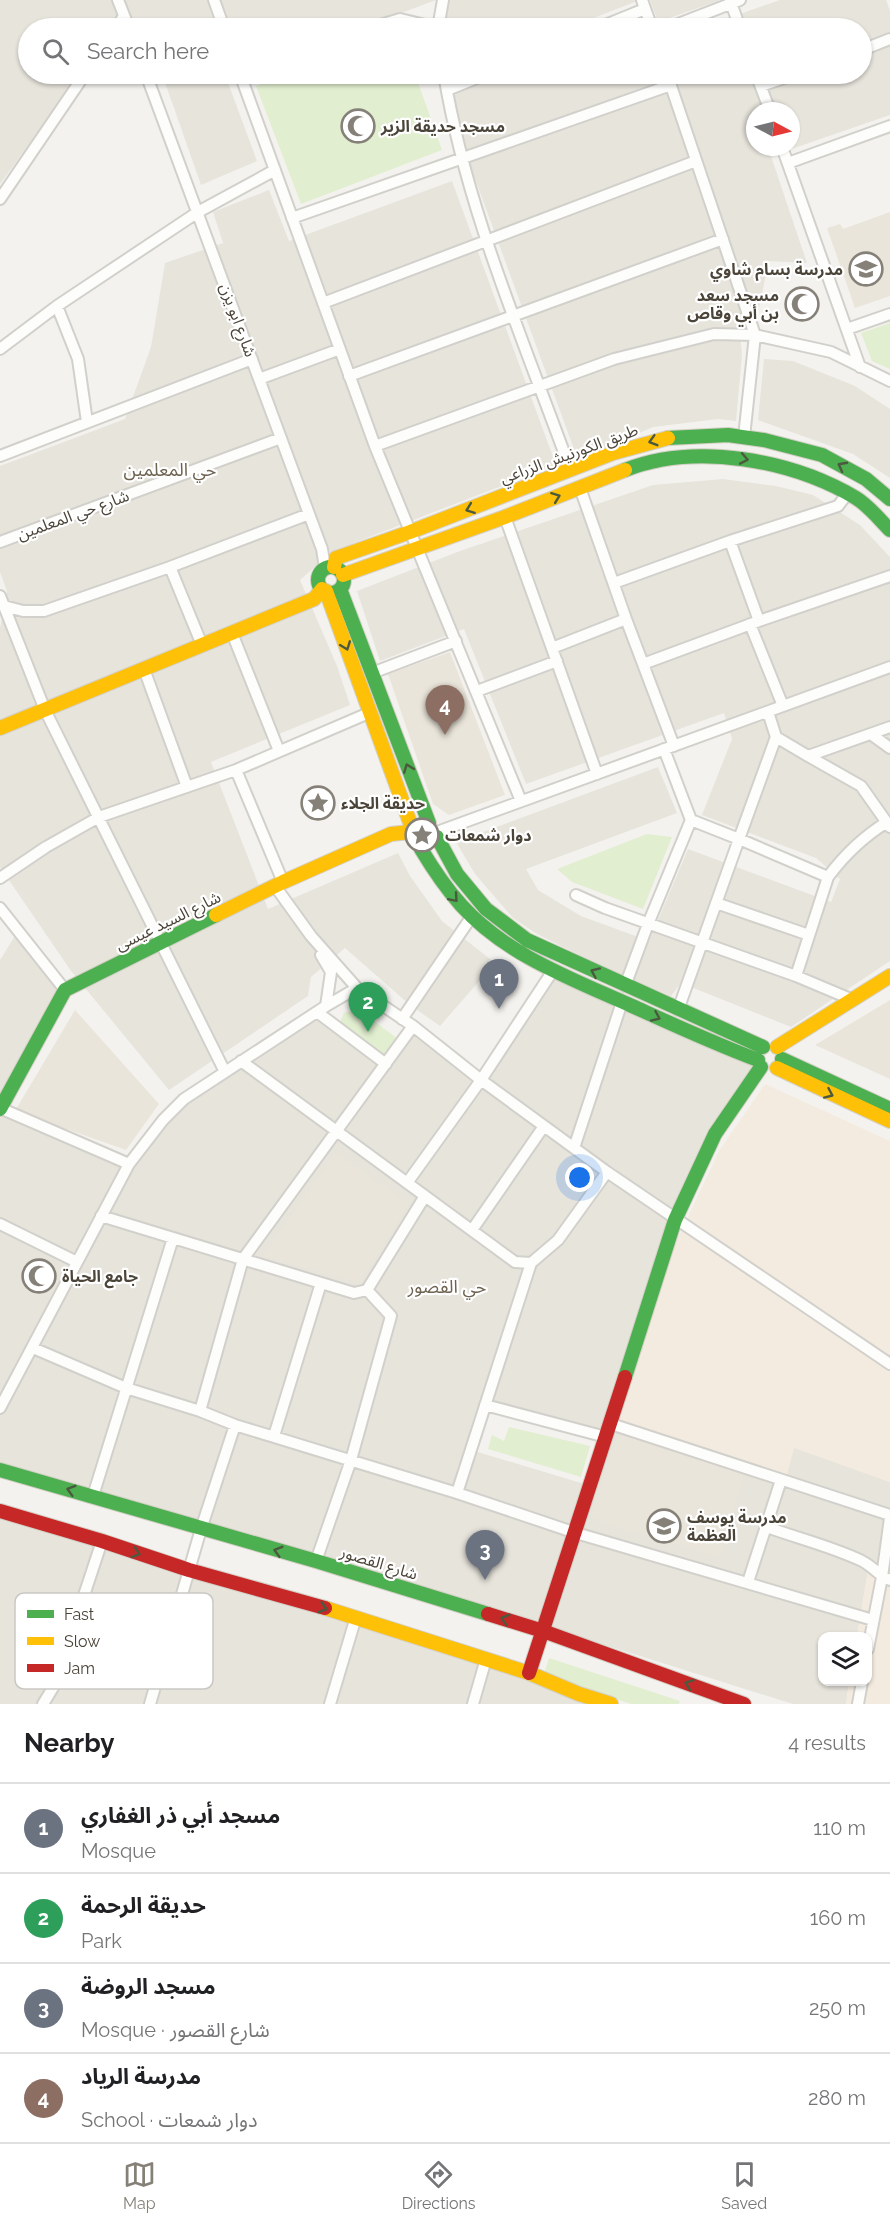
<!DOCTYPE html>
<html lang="en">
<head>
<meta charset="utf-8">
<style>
  :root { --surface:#fff; --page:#f2f2f2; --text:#202124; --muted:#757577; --line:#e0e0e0; --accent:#868178 }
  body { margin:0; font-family:Raleway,"Noto Sans Arabic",sans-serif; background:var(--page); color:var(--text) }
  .controls { position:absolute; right:18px; bottom:18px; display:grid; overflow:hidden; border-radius:12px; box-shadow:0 2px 4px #0004 }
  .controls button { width:54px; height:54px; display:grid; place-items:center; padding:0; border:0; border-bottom:2px solid var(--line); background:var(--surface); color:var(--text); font:30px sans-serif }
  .compass { position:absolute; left:746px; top:102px; width:54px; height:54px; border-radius:50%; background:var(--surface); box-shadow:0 2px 4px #0004; rotate:97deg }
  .you { position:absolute; left:580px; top:1178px; width:21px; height:21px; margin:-15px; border:4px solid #fff; border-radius:50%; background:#1a73e8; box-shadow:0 0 0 9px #1a73e833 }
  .badge { display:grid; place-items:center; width:39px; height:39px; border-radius:50%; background:var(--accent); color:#fff; font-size:20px; font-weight:700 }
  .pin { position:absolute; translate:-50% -50px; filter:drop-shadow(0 2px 3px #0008) }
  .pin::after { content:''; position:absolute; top:32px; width:21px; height:18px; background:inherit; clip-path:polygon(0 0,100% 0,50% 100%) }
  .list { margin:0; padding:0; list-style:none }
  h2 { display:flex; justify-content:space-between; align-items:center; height:78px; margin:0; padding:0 24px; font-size:26px }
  h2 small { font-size:20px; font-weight:400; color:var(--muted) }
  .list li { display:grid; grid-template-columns:39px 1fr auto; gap:18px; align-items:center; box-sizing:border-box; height:90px; padding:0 24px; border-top:2px solid var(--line) }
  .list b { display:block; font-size:22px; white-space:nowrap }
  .list p { margin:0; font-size:20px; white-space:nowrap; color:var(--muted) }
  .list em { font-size:20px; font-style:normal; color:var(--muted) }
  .icon { flex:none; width:33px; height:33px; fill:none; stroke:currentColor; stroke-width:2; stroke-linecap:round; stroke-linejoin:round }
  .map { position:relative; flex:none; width:890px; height:1704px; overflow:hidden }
  .search { position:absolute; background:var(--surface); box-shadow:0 2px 4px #0004; left:18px; right:18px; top:18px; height:66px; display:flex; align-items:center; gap:15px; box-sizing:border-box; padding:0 21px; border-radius:33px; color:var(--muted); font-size:22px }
  .sheet { height:438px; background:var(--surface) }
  nav { display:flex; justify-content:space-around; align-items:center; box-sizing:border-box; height:84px; border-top:2px solid var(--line); background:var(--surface); font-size:16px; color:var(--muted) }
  nav a { display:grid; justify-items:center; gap:3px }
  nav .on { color:var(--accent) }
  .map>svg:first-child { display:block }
  .residential { fill:#e7e4dc; fill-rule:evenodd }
  .commercial { fill:#f3ebdf }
  .education { fill:#eae5da }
  .green { fill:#e1eecf }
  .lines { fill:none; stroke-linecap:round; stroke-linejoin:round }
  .street-casing { stroke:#d2d0cb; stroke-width:14 }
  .fast-casing { stroke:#d3cfc5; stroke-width:16 }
  .slow-casing { stroke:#d3cfc5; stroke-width:16 }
  .jam-casing { stroke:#d3cfc5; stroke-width:16 }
  .street { stroke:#fdfdfc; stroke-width:10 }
  .fast { stroke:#4caf50; stroke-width:14 }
  .slow { stroke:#ffc107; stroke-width:14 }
  .jam { stroke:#c62828; stroke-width:14 }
  .oneway { stroke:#4b593e }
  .labels { text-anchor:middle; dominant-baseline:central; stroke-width:4.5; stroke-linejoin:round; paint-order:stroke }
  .poi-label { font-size:16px; font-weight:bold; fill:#4b4439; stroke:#fff; text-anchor:start }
  .street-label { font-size:16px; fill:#4b4439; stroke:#fff }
  .neighbourhood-label { font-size:18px; fill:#6e6250; stroke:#fff }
  .key { fill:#fff; stroke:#c9c7c4; stroke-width:1.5 }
  .key-label { font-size:16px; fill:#4b4439 }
</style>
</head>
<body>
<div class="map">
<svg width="890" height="1704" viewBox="0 0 890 1704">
  <rect width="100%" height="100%" fill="#f4f2ee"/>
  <path class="residential" d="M0 0H436L361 28H28V74H81L0 184Z
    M439 0H640L568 28H449Z
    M650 0H718V1L658 22Z
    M780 0H886L890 11V115L771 156 807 263 769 261 758 312 739 321 742 355 736 421 718 419 653 427 578 460 445 97 511 74H862V28H700ZM755 111H791V147H755Z
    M162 74H242L227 80 257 161 201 185Z
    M452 181 556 465 333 551 300 580 337 666 350 705 211 762 268 909 398 853 410 876 442 921 495 963 440 1026 410 1005 345 948 311 977 308 996 169 1090 71 971 0 867V628L7 591 0 572V466L125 419 151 347 165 263 223 243 213 212 269 190 289 241Z
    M764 359 793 361 855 386 890 409V478L853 454 758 420Z
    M723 479 776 486 813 495 860 525 890 557V961L791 1027 681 983 671 996 611 971 537 934 513 918 475 874 456 842 658 767 677 813 526 869 538 890 581 916 649 941 688 849 831 902 840 879 816 858 702 815 732 739 724 713 526 784 464 629 380 661 357 591 460 551 653 485Z
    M18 931 65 990 0 1108V960Z
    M552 972 758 1060 675 1220 606 1437 485 1405 471 1450 591 1486 543 1631 0 1470V1111L129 1164 165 1118 317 1012 385 1064 413 1026 481 1079Z
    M618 1419 786 1474 794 1447 890 1482V1573L869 1565 857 1636H822V1682H849L846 1704H793L551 1628Z
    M0 1510 611 1704H0Z"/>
  <path class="commercial" d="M765 1084 890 1141V1482L794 1448 787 1474 618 1419 677 1240 719 1151Z
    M869 1564 890 1573V1704H846L849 1682H868V1636H857Z"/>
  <path class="education" d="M890 212V296L855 308 827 228 840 224 843 229Z
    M450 652 505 795 449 815 433 804 388 674Z
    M890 1000V1079L815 1045Z
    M75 1010 159 1104 126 1150 15 1111Z
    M336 1153 409 1203 360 1283 263 1256Z
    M617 1436 636 1438 745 1472 720 1557 604 1523 591 1516Z"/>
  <path class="green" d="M287 74H415L442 150 301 204 256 86Z
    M890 323V369L872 361 861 333Z
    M647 834 672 837 643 909 572 882 557 869Z
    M358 1009 398 1039 383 1060 339 1024 344 1013Z
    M509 1427 590 1446 581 1477 488 1449 492 1435 504 1441Z
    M549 1658 680 1701 679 1704H631L544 1675Z"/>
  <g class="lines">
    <defs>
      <path id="street" d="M118 0 129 28
        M214 0 224 28
        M642 0 652 28
        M730 0 740 28
        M116 28 124 16
        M370 28 400 19 438 28
        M438 28 443 0
        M598 28 645 9
        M668 28 740 0
        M862 50 890 39
        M146 74 322 549 325 568
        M240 74 375 446 521 801
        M444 74C466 209 524 341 570 469
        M667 74 755 335 744 437
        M756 74 770 111
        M761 86 796 74
        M447 90 487 74
        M782 147 860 367
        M788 163 890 126
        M0 199 85 74
        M292 218 671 85
        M323 303 696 161
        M57 306 78 359 87 422
        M847 329 890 314
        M0 349 57 306 198 212 275 170
        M349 376 723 239
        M259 379 340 349
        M375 446 614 359 714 334 755 335 831 352 890 381
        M0 456 252 359
        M580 488 626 619 674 746
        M505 517 597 774
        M730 541 759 621
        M0 542 281 438
        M170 567 202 645
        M614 583 730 541 838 506 847 494
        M0 596 45 710 225 1072
        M0 605 23 611H44L170 567 309 514
        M750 624 783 706
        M232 633 279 751
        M552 648 626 619
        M643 664 759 621 890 576
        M144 669 187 787
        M372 673 456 641
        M477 691 557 661
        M768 712 776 737 739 839 828 877 796 976 853 1000
        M872 735 890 748
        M776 737 808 756 890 727
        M664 749 691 820 739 839 678 1010
        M808 756 861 786 890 827
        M236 770 283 882
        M437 832 890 667
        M828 877C845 854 863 837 887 822
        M0 878 46 847 99 817 236 770 371 712
        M275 886 311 936 357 988 413 1026 481 1080 607 1172 890 1364
        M576 895 605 908 796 976
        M716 903 809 935
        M0 908 65 990
        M321 955 331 972 326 1006
        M625 986 648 924 691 820
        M317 1012 386 1064
        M402 1019 472 916
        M241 1061 515 1262 531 1263 558 1240 607 1172
        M0 1108 129 1164
        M574 1148 622 1002
        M407 1183 481 1080 552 972
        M101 1216 354 1293 367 1290 425 1196
        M0 1224 77 1262
        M472 1230 544 1126
        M33 1348 126 1388 200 1411 235 1425 457 1493 576 1533 873 1620
        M485 1405 606 1437
        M0 1408 129 1164 163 1120 184 1099 326 1006 357 988
        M200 1411 243 1259 413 1026
        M611 1424 890 1515
        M274 1436 321 1283
        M457 1493 531 1263
        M93 1496 173 1238
        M767 1527C797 1538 830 1546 860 1560 873 1566 878 1575 890 1580
        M316 1561 351 1460 391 1316 367 1290
        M748 1582 781 1480
        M868 1649 882 1577 890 1518
        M43 1704 54 1686 102 1541
        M150 1704 201 1529 235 1425
        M330 1704 356 1617
        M473 1704 486 1659
        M858 1704 862 1682"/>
      <path id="fast" d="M668 438 728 435 764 440 822 455 866 479 890 499
        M625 470C696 442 792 460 856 498 869 506 880 520 890 530
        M318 580a13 13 0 1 1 26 0a13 13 0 1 1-26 0Z
        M340 589 429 823
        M437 837 457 874 486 909 527 940 763 1047
        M421 849C433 869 445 887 461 905 506 955 572 979 632 1006 674 1025 715 1044 758 1060
        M782 1059 890 1109
        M0 1109 65 990 216 915
        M625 1377 675 1220 715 1134 761 1067
        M0 1470 316 1561 488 1614"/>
      <path id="slow" d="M334 567 336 558 410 532 613 453 668 438
        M343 575 505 517 625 470
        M326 591 412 828
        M0 728 314 599 322 589
        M216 915 283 882 391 834 410 832
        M777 1047 890 976
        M777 1068 890 1121
        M325 1608 529 1673 579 1694 611 1704"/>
      <path id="jam" d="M0 1511 102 1541 189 1570 325 1608
        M488 1614 543 1631 744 1704
        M529 1673 625 1377"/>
    </defs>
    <use href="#street" class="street-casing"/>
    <use href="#fast" class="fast-casing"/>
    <use href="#slow" class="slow-casing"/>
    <use href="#jam" class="jam-casing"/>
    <use href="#street" class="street"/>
    <use href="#fast" class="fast"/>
    <use href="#slow" class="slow"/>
    <use href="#jam" class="jam"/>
  </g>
  <defs><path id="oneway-chevron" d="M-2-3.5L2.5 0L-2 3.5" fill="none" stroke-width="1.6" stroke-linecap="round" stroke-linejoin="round" transform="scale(1.5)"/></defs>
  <g class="oneway">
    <use href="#oneway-chevron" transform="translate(653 441) rotate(164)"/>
    <use href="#oneway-chevron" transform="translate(744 459) rotate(11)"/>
    <use href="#oneway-chevron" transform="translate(842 466) rotate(-152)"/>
    <use href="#oneway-chevron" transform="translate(556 497) rotate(-21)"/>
    <use href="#oneway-chevron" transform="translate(470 509) rotate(159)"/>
    <use href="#oneway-chevron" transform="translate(346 646) rotate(69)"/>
    <use href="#oneway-chevron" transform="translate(408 768) rotate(-111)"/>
    <use href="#oneway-chevron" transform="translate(454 898) rotate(49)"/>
    <use href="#oneway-chevron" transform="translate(595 972) rotate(-156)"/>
    <use href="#oneway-chevron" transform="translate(656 1017) rotate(24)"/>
    <use href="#oneway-chevron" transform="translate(829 1094) rotate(24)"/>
    <use href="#oneway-chevron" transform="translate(71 1490) rotate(-164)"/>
    <use href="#oneway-chevron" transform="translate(278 1551) rotate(-164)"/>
    <use href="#oneway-chevron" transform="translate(136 1553) rotate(18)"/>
    <use href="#oneway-chevron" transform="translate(323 1608) rotate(16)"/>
    <use href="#oneway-chevron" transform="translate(505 1619) rotate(-163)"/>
    <use href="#oneway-chevron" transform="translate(689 1684) rotate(-160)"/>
  </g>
  <defs>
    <symbol id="mosque-ring" viewBox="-11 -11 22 22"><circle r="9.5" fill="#fff" stroke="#868178" stroke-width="1.5"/><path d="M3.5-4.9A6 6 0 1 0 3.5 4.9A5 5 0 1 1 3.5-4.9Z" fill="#868178"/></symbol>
    <symbol id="school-ring" viewBox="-11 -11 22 22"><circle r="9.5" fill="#fff" stroke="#868178" stroke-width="1.5"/><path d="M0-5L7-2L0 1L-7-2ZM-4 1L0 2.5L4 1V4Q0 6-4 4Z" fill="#868178"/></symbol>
    <symbol id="sight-ring" viewBox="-11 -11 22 22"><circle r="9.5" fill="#fff" stroke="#868178" stroke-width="1.5"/><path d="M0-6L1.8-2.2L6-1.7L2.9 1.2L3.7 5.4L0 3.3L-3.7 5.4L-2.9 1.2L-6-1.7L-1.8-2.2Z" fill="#868178"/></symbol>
  </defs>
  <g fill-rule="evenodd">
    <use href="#mosque-ring" x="339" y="107" width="38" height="38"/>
    <use href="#school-ring" x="847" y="250" width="38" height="38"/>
    <use href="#mosque-ring" x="783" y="285" width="38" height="38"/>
    <use href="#sight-ring" x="299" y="784" width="38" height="38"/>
    <use href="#sight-ring" x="403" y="816" width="38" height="38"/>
    <use href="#mosque-ring" x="20" y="1257" width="38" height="38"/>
    <use href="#school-ring" x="645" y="1507" width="38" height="38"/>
  </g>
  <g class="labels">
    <g class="poi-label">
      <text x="381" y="126">مسجد حديقة الزير</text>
      <text x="843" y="269" text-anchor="end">مدرسة بسام شاوي</text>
      <text x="779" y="295" text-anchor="end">مسجد سعد<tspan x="779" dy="18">بن أبي وقاص</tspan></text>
      <text x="341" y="803">حديقة الجلاء</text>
      <text x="445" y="835">دوار شمعات</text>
      <text x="62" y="1276">جامع الحياة</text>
      <text x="687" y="1517">مدرسة يوسف<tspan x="687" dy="18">العظمة</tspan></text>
    </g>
    <g class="street-label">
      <text transform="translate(238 320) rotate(70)">شارع ابو يزن</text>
      <text transform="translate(569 454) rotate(-20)">طريق الكورنيش الزراعي</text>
      <text transform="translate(73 515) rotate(-20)">شارع حي المعلمين</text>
      <text transform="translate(168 921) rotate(-26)">شارع السيد عيسى</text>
      <text transform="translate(379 1563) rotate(17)">شارع القصور</text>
    </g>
    <g class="neighbourhood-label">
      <text x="170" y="469">حي المعلمين</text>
      <text x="447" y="1286">حي القصور</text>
    </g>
  </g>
  <rect x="15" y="1593" width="198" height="96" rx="9" class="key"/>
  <rect x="27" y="1610" width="27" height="8" fill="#4caf50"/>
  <rect x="27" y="1637" width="27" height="8" fill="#ffc107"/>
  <rect x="27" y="1664" width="27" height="8" fill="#c62828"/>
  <g class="key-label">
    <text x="64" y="1620">Fast</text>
    <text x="64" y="1647">Slow</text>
    <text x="64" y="1674">Jam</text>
  </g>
</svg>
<div class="controls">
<button><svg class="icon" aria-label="layers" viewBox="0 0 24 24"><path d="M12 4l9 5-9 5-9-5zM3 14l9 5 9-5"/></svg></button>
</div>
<svg class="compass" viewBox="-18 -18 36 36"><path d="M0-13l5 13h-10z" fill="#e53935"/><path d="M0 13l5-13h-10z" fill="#757577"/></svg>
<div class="you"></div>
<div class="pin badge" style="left:499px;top:1009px;background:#6b7280">1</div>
<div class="pin badge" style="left:368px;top:1032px;background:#2e9e5b">2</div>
<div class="pin badge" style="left:485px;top:1580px;background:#6b7280">3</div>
<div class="pin badge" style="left:445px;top:735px;background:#8d6e63">4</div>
<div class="search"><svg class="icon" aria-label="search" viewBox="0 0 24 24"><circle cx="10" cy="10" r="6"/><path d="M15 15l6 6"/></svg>Search here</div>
</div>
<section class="sheet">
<h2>Nearby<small>4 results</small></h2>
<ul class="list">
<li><span class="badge" style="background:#6b7280">1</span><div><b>مسجد أبي ذر الغفاري</b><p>Mosque</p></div><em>110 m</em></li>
<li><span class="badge" style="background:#2e9e5b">2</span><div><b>حديقة الرحمة</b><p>Park</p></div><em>160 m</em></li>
<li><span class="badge" style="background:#6b7280">3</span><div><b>مسجد الروضة</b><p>Mosque · شارع القصور</p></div><em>250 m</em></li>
<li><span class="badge" style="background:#8d6e63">4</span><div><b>مدرسة الرياد</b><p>School · دوار شمعات</p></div><em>280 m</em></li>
</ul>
</section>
<nav>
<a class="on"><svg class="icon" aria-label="map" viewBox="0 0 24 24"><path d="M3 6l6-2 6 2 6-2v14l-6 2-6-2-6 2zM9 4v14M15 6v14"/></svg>Map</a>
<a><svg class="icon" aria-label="directions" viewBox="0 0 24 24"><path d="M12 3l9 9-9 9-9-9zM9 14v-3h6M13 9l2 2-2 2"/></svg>Directions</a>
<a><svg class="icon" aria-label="saved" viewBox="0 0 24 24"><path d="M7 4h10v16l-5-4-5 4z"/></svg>Saved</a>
</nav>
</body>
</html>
